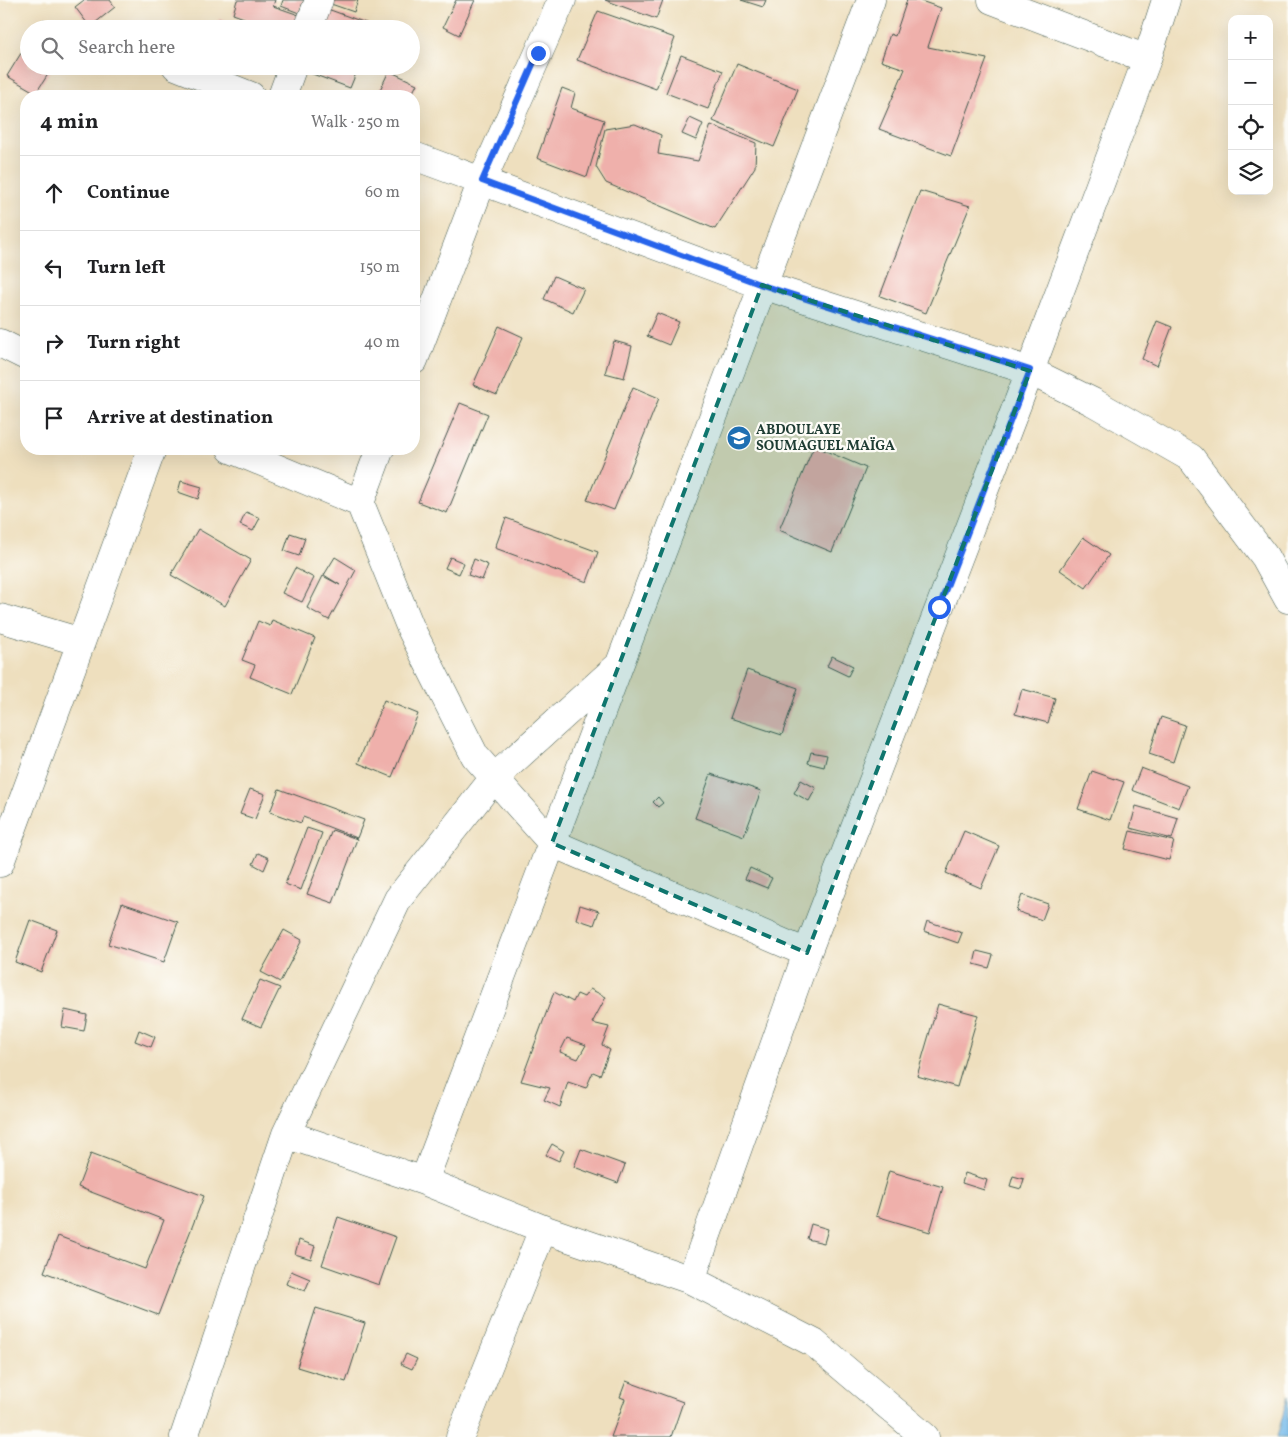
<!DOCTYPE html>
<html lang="en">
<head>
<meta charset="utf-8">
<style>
  :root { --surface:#fff; --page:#f2f2f2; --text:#202124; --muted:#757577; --line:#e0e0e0 }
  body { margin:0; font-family:Vollkorn,serif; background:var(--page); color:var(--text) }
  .controls { position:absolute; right:15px; top:15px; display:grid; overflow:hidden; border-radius:10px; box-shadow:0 5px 20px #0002 }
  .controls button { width:45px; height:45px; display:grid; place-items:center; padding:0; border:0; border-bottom:1px solid var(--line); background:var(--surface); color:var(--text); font:25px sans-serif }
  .stop { position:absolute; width:15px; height:15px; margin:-11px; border:4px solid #2563eb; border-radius:50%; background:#fff }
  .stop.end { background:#2563eb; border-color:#fff; box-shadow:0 1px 5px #0008 }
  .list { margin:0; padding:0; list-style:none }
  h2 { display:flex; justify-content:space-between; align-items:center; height:65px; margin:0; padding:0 20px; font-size:21px }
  h2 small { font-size:16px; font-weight:400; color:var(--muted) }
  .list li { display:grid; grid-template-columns:32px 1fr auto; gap:15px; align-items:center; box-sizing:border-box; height:75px; padding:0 20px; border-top:1px solid var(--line) }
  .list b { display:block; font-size:19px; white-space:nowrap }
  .list em { font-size:16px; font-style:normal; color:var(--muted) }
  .icon { flex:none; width:28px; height:28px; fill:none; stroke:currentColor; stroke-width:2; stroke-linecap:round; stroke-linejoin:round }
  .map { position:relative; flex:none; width:1288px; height:1437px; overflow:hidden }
  .search { position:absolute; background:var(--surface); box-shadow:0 5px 20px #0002; left:20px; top:20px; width:400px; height:55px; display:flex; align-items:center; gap:12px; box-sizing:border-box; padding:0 18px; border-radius:28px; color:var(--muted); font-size:19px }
  .panel { position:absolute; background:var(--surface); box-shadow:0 5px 20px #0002; left:20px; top:90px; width:400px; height:365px; border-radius:20px }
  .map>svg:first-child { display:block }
  .water { fill:#73b9ea; stroke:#497b8f }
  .building { fill:#efb0ab; fill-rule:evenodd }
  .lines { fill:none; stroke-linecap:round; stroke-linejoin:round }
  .minor-casing { stroke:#3e5549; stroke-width:29 }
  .minor { stroke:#fff; stroke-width:28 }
  .route { stroke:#2563eb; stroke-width:6 }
  .marked { fill:#0f766e; fill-opacity:0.2; stroke:#0f766e; stroke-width:4; stroke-dasharray:10 6; stroke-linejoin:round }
  .labels { text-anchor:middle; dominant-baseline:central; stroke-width:4.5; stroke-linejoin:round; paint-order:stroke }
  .poi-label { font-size:14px; font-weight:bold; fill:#1f3d34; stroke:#fdfcf7; text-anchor:start }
</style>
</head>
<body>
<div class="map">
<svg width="1288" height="1437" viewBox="0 0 1288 1437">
  <rect width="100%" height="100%" fill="#fdfcf7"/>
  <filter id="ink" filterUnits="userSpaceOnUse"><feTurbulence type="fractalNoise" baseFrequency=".02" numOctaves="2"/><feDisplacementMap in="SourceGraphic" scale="10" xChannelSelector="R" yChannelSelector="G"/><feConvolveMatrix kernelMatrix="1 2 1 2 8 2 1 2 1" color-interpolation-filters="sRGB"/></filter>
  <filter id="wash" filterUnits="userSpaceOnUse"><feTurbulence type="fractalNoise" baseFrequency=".0096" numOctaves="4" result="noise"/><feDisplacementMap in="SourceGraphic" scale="20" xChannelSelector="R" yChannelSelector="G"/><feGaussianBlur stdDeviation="1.12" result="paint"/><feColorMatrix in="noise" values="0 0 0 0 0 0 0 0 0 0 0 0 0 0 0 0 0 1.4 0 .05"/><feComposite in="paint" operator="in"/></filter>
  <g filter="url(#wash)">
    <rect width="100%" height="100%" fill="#eedfbe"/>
    <path class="water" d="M1288 1396V1437H1277Z"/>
    <g id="blocks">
      <path class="building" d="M84 0H110L115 7 90 27 75 7Z
        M237 0H275L273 6 299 15 294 29H274L233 14Z
        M283 0H304L299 13 281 6Z
        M332 0H358L354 12 331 4Z
        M456 0H475L459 35 443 27Z
        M605 0H663L656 19Z
        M741 0H766L763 7Z
        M907 0H918L941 8 928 47 987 59 951 156 879 129 905 69 881 61 890 34 895 36Z
        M325 8 374 26 373 29H317Z
        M598 11 675 38 656 89 577 60Z
        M44 19 53 29H33Z
        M219 19 228 22 226 29H216Z
        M23 50 29 53V66L52 68 36 93 7 76Z
        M681 55 723 71 708 109 666 93Z
        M737 64 798 89 774 147 713 121Z
        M303 66H359L350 88 302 70Z
        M389 71 417 84 411 96H377Z
        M562 88 575 93 571 108 604 120 587 177 537 158Z
        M690 118 703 124 696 140 682 134Z
        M635 124 661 135 658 154 698 161 711 125 756 143 755 167 715 229 606 183 596 167 605 129Z
        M920 191 970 206 926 313 880 296Z
        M554 276 584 289 573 312 544 299Z
        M657 313 679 322 669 345 647 336Z
        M1157 321 1172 327 1157 366 1142 359Z
        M499 326 523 337 497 395 473 385Z
        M614 341 632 346 624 378 605 373Z
        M633 387 659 398 614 510 587 500Z
        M460 403 488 414 447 513 418 502Z
        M814 446 866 468 832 552 779 530Z
        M181 481 202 487 198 499 178 492Z
        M246 512 260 518 253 531 240 525Z
        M506 518 598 552 587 582 495 548Z
        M198 529 251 560 225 606 171 575Z
        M290 533 305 538 299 556 284 551Z
        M1083 537 1109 555 1086 588 1060 570Z
        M335 557 356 570 329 620 307 608 323 576 340 585 324 575Z
        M450 557 464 563 459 574 445 568Z
        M474 559 488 565 482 580 468 575Z
        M295 568 314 578 302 602 282 593Z
        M272 620 315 638 292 694 250 677 255 665 242 660 258 621 270 626Z
        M832 656 853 666 848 676 827 666Z
        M747 670 798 688 782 735 730 718Z
        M1022 689 1055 698 1048 723 1015 714Z
        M384 700 418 714 392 777 358 763Z
        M1161 717 1185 725 1173 762 1149 754Z
        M811 752 827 755 824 767 808 763Z
        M1141 768 1188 786 1179 808 1132 790Z
        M1092 771 1124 782 1110 820 1078 809Z
        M711 774 761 791 744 836 695 818Z
        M801 780 816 788 809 801 794 793Z
        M250 789 265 794 255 819 240 814Z
        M279 789 364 820 357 838 303 817 301 823 270 812Z
        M658 797 663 803 658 807 653 802Z
        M1136 806 1178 818 1172 839 1130 828Z
        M307 828 322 833 301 890 285 884Z
        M332 830 357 839 333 903 307 894Z
        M964 831 999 846 981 888 946 873Z
        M1130 831 1174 841 1169 860 1125 849Z
        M258 853 269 858 264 870 253 864Z
        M750 868 772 878 767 888 745 879Z
        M1022 895 1048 904 1042 920 1016 911Z
        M122 903 178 922 164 962 108 944Z
        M580 905 599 911 594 925 576 919Z
        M30 920 57 930 41 972 15 962Z
        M927 921 962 933 958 943 924 931Z
        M284 930 302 940 280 982 261 972Z
        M977 951 993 955 989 968 974 964Z
        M260 980 280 988 261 1027 242 1019Z
        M590 989 606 997 592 1023 609 1027 602 1045 610 1050 600 1075 593 1072 586 1088 568 1082 560 1107 544 1100 550 1088 521 1081 554 992 573 1002 577 994 584 997ZM567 1038 586 1045 578 1059 560 1052Z
        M938 1004 978 1015 957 1087 917 1076Z
        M65 1010 87 1015 84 1031 62 1027Z
        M139 1030 155 1037 151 1047 135 1041Z
        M552 1144 564 1151 559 1161 546 1155Z
        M581 1149 625 1165 618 1183 574 1167Z
        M91 1153 204 1196 158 1315 44 1272 58 1236 145 1269 164 1220 78 1187Z
        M889 1171 943 1187 930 1232 876 1216Z
        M965 1173 987 1180 984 1190 962 1183Z
        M1013 1176 1024 1179 1021 1189 1010 1186Z
        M338 1217 396 1237 379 1285 322 1265Z
        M811 1224 828 1229 824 1243 807 1239Z
        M299 1240 315 1246 311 1259 295 1254Z
        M291 1271 310 1279 305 1291 286 1284Z
        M316 1308 365 1323 346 1382 297 1367Z
        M406 1354 417 1359 412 1369 401 1364Z
        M626 1381 683 1402 671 1437H611L625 1399 620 1397Z"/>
    </g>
  </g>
  <g filter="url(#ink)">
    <use href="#blocks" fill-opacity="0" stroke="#3e5549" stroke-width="1"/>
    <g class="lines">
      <defs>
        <path id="minor" d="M992 0 1147 59
          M308 29 319 0
          M176 66 251 96
          M282 96 293 66
          M414 156 762 285 1030 371 1093 402 1191 458 1265 557 1288 599
          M0 343 26 356
          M414 360 482 181 562 0
          M231 449 360 503
          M380 449 360 503 411 629 475 756 552 843 807 953
          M0 618 81 642
          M0 863 152 449
          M286 1134 424 1181 543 1229 691 1280 814 1343 925 1437
          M424 1181 871 0
          M691 1280 807 953 1030 371 1147 59 1166 0
          M184 1437 286 1134 398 899 494 778 616 668
          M460 1437 543 1229"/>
      </defs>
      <use href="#minor" class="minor-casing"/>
      <use href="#minor" class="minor"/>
    </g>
  </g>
  <g class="lines" filter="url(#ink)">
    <path class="route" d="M538 53 482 181 762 285 1030 370 939 607"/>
  </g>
  <path class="marked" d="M762 285 1030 371 807 953 552 843Z"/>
  <defs>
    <symbol id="school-disc" viewBox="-11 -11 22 22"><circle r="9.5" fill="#1f6fb2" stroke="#fdfcf7"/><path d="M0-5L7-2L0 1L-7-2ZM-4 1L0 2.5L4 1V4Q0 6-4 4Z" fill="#fff"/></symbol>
  </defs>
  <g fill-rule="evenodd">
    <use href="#school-disc" x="725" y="424" width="28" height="28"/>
  </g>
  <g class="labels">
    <g class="poi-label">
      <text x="756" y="430">ABDOULAYE<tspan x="756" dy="16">SOUMAGUEL MAÏGA</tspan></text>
    </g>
  </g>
</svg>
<div class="controls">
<button>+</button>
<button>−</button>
<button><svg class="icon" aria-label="locate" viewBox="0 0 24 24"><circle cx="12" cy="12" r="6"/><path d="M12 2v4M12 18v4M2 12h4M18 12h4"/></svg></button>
<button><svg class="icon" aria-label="layers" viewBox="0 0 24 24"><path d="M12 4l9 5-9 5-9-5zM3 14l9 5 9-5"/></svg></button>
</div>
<div class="stop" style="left:939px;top:607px"></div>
<div class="stop end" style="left:538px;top:53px"></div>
<div class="search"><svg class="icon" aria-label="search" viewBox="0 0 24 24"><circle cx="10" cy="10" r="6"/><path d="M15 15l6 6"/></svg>Search here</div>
<section class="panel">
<h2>4 min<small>Walk · 250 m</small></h2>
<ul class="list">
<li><svg class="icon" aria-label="ahead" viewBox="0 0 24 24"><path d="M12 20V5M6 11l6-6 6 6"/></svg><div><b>Continue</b></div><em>60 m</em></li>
<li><svg class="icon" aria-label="left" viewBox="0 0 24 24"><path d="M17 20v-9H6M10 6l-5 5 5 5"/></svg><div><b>Turn left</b></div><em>150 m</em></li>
<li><svg class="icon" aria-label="right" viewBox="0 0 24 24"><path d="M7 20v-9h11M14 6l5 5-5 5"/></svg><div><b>Turn right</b></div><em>40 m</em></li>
<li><svg class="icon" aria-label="arrive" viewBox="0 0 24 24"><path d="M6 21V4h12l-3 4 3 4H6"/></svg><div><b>Arrive at destination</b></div></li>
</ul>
</section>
</div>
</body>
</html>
